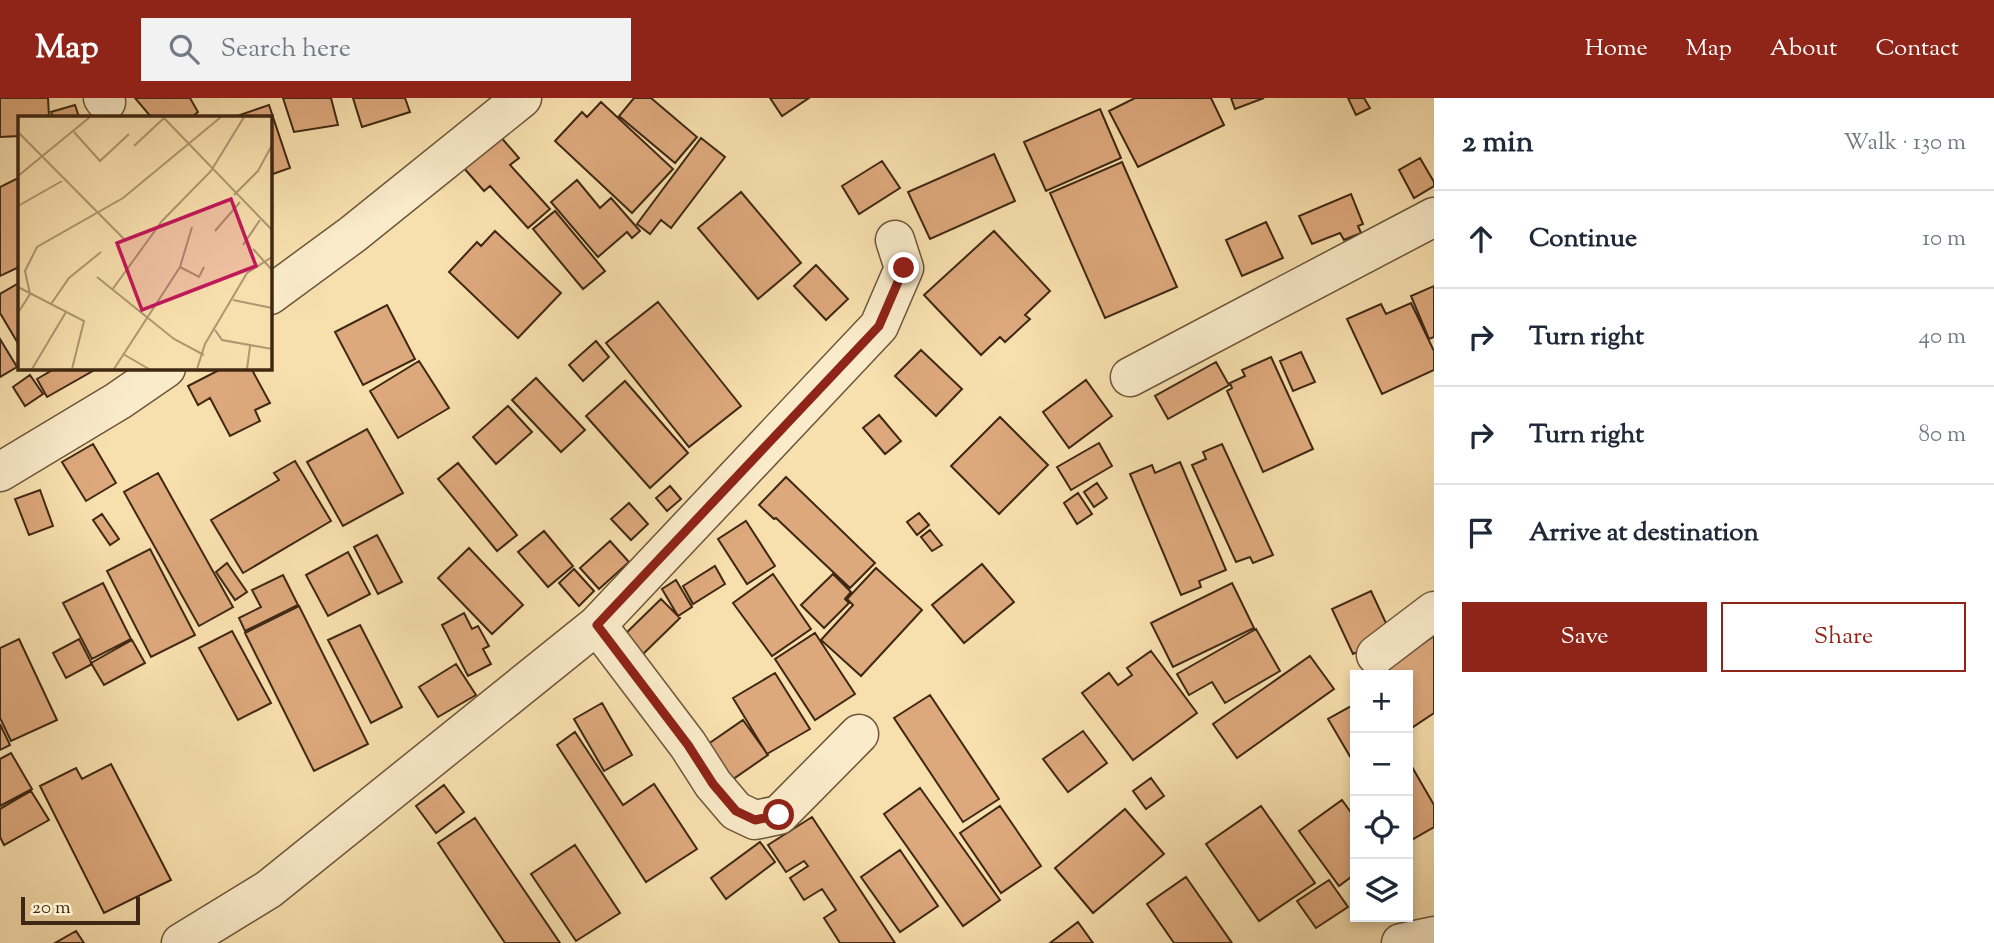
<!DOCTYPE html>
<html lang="en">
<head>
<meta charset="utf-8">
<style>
  :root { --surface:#fff; --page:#f2f2f3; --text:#1f2937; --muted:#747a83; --line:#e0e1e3; --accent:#8f2418 }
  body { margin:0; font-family:"Sorts Mill Goudy",serif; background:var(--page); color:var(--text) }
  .controls { position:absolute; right:21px; bottom:21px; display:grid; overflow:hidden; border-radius:0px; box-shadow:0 4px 10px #0003 }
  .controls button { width:63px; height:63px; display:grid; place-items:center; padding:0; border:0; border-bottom:2px solid var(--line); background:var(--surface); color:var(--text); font:35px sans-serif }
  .scale { position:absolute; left:21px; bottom:18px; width:119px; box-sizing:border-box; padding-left:7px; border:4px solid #3f2813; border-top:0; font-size:19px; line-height:24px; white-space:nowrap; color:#3f2813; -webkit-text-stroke:5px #faebca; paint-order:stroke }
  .stop { position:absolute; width:21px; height:21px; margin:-16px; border:5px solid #8f2418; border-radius:50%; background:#fff }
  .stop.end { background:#8f2418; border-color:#fff; box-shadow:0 2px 7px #0008 }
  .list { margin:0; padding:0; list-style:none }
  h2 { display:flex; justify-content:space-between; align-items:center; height:91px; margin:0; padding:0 28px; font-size:30px }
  h2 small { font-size:23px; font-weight:400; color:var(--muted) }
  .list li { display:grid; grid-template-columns:46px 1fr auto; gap:21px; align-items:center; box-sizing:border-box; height:98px; padding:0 28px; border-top:2px solid var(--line) }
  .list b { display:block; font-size:26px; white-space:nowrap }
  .list em { font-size:23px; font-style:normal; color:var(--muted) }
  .actions { display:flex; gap:14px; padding:21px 28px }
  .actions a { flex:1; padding:16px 0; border:2px solid var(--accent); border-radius:0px; text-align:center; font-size:24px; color:var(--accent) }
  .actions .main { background:var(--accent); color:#fff }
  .icon { flex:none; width:38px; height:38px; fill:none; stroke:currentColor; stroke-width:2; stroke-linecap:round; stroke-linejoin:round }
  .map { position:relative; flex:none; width:1434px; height:845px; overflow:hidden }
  header { display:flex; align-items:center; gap:42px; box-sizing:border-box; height:98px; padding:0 35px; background:var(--accent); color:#fff }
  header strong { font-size:33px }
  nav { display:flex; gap:38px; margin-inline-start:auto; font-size:24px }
  .search { width:490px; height:63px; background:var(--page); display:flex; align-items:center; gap:18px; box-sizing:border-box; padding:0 24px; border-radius:0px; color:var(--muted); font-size:26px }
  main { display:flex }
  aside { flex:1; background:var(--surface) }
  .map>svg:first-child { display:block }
  .building { fill:#dda87c; stroke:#3f2813; stroke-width:2 }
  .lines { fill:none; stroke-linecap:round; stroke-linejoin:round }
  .street-casing { stroke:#6d563a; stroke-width:41 }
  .street { stroke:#faebca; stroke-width:38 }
  .route { stroke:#8f2418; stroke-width:9 }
  .inset-road { fill:none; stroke:#ae9670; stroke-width:2 }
  .view { fill:#c2185b; fill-opacity:0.15; stroke:#c2185b; stroke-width:3.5 }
  .inset-edge { fill:none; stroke:#3f2813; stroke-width:3.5 }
</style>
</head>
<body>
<header>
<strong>Map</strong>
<div class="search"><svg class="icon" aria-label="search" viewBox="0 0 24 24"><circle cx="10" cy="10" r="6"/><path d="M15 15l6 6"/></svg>Search here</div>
<nav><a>Home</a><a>Map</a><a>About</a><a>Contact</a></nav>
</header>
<main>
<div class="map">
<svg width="1434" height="845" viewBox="0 0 1434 845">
  <rect width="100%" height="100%" fill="#f8e0ae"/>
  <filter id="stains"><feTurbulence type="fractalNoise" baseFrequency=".00286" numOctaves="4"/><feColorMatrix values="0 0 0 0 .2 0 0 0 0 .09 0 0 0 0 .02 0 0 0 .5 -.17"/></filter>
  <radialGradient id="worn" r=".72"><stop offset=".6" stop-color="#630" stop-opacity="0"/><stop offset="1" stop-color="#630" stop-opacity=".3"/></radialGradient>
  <path class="building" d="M0 0H48L49 19H19V38L0 39Z
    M135 0H190L198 14 192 19H151Z
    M283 0H331L338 27 294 34Z
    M353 0H405L410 14 362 29Z
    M634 0H651L697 39 675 65 619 18Z
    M770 0H809L782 18Z
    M1135 0H1211L1224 27 1138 69 1109 13Z
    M1231 0H1264L1235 11Z
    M1348 0H1364L1370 10 1356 17Z
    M601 4 673 71 632 115 555 43 582 14 587 19Z
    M75 7 79 19H53L51 14Z
    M269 7 290 70 270 77V19H234Z
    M1100 11 1121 60 1046 93 1024 44Z
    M499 37 519 60 510 67 550 111 528 130 490 88 484 93 463 69Z
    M701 40 725 59 671 130 661 122 650 136 637 126Z
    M994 56 1015 103 930 141 908 94Z
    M1420 60 1434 84V88L1414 100 1399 72Z
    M882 63 900 90 859 116 842 88Z
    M1122 64 1177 189 1105 220 1050 95Z
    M18 80 19 169 0 178V89Z
    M577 82 600 110 611 100 640 133 632 140 627 134 598 159 551 104Z
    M741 94 801 165 758 201 698 130Z
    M1351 96 1363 126 1358 128 1361 135 1344 142 1340 135 1312 146 1299 118Z
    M555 113 605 173 583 191 533 131Z
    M1266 124 1283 160 1242 178 1226 142Z
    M495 133 561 195 518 240 449 174 477 144 481 148Z
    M994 133 1050 193 1025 217 1030 221 1005 244 1000 239 981 257 924 197Z
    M816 167 848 201 826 222 794 188Z
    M19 185V247L0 215V196Z
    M1434 188V239L1429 241 1411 198Z
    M658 204 741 308 689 349 606 245Z
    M1411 205 1434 253V272L1382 296 1347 221 1381 206 1386 216Z
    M387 207 415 261 363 287 335 234Z
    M0 241 17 269 0 279Z
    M596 243 609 259 583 283 569 267Z
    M921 252 962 291 936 318 895 278Z
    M1301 254 1315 284 1293 293 1280 263Z
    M1271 259 1313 351 1263 374 1227 293 1232 290 1230 285 1245 278 1242 272Z
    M419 263 449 310 398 340 370 293Z
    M1216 264 1229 287 1168 321 1155 298Z
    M56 270H98L47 299 37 281Z
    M223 270H251L270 305 255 312 260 323 230 338 210 300 198 307 188 288Z
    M30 277 43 296 25 308 13 289Z
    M536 280 585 332 561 354 512 302Z
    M1086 282 1112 318 1069 350 1043 314Z
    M625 283 688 355 650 390 586 318Z
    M508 308 532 334 496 366 473 339Z
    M879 317 901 343 885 356 863 330Z
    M1000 319 1048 367 999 416 951 368Z
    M367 331 403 395 343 428 307 364Z
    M1099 345 1112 368 1071 392 1057 369Z
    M93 346 116 385 86 403 62 364Z
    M1222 346 1273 457 1253 465 1250 459 1236 464 1192 367 1206 361 1203 354Z
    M295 363 331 423 243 475 211 422 279 382 274 375Z
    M1180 364 1226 472 1199 483 1201 489 1181 497 1130 376 1152 367 1155 375Z
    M458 365 517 437 497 453 438 381Z
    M158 375 233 509 199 528 124 394Z
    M786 379 875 465 850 490 776 420 774 421 759 407Z
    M1097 385 1107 400 1094 409 1084 394Z
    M670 388 681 401 667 413 656 400Z
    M40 392 53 428 29 437 15 401Z
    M1078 395 1092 416 1077 426 1064 405Z
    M629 405 648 426 631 442 611 421Z
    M919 415 929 427 917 437 907 424Z
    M102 416 119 441 110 447 93 422Z
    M746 423 775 468 747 486 718 441Z
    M930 432 942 447 932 453 921 439Z
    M544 433 573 468 548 489 518 454Z
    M377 437 402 484 378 496 354 449Z
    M610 443 629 464 599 491 580 470Z
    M469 450 523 507 492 536 438 480Z
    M150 451 195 537 151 559 107 473Z
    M348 454 370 496 328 518 306 477Z
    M227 465 247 494 235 502 216 474Z
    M982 466 1014 504 964 545 932 507Z
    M715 468 725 486 693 506 683 488Z
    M876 470 922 512 861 578 821 542 853 507 847 501Z
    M574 471 594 493 579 508 559 485Z
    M773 476 811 531 772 558 733 505Z
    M833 476 851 494 845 501 849 505 824 530 801 507Z
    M283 477 298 507 245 533 239 520 261 509 252 492Z
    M676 482 692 509 678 518 662 491Z
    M103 485 131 541 92 561 63 505Z
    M1232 485 1254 530 1173 569 1151 525Z
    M1371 493 1392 538 1353 556 1332 511Z
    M661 501 680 520 641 558 622 539Z
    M299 508 368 646 314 673 245 535Z
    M464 515 472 531 478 528 489 548 483 551 491 566 468 578 442 527Z
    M360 527 402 609 371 625 328 542Z
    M1256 531 1280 573 1225 605 1212 584 1189 597 1177 576Z
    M232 533 271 605 238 622 199 550Z
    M815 535 855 596 815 622 775 561Z
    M1434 538V615L1410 631 1408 627V577H1374Z
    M19 541 57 622 11 643 0 620V550Z
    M79 541 92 566 66 580 53 555Z
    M132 542 145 565 104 587 91 565Z
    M1151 553 1197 615 1133 662 1082 595 1109 575 1118 587 1132 577 1127 570Z
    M1310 558 1334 591 1237 660 1213 626Z
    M456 566 476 597 438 619 419 589Z
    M775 575 810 631 767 656 733 600Z
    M930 597 999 701 963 724 894 620Z
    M602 605 632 657 604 673 574 621Z
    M1355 606V667L1328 621Z
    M743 622 768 657 726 686 701 651Z
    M0 626 10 647 0 652Z
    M1083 633 1107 665 1068 694 1043 661Z
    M575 634 623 707 654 686 697 751 646 784 557 647Z
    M11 655 32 691 0 708V661Z
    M1408 662 1434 707V729L1408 744Z
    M111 666 171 782 104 815 40 688 76 670 82 681Z
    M1151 680 1164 698 1146 711 1133 693Z
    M444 687 464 714 436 735 416 708Z
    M920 690 1000 802 963 828 884 716Z
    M31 693 49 722 4 747 0 739V711Z
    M1342 702 1355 720V776L1339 788 1299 733Z
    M1000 708 1041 768 1001 795 960 735Z
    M1261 708 1315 785 1259 823 1206 746Z
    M1125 711 1164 756 1093 815 1055 770Z
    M812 719 895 845H840L824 820 836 812 822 791 804 802 790 780 808 768 804 763 786 774 768 747Z
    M475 720 560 845H505L438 745Z
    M760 744 775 764 726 801 711 780Z
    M575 747 620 815 576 843 531 776Z
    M900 752 938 808 900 834 861 779Z
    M1186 779 1232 845H1174L1147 806Z
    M1329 782 1348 809 1316 830 1297 803Z
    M1078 824 1093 845H1050Z
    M76 833 84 845H55Z"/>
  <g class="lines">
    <defs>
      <path id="street" d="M103 0 106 4
        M270 197 353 136 522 0
        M1130 279 1434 119
        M0 374 118 303 166 270
        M597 527 688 647 713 686 736 713 755 722 779 717 859 636
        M1376 557 1434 513
        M181 845 269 791 597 527 879 228 904 170 895 142
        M1401 845 1434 838"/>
    </defs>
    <use href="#street" class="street-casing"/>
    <use href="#street" class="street"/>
  </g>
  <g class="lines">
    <path class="route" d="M779 717 755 722 736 713 713 686 688 647 597 527 879 228 904 170"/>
  </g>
  <g transform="translate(18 18)">
    <rect width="254" height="254" fill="#f8e0ae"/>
    <path class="inset-road" d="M145 1 254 114M0 16 107 124M56 16 82 45 111 18M116 30 146 2M0 60 72 1M216 79 240 55 254 29M0 90 44 65M197 115 222 86M225 129 242 104M235 133 254 154M162 151 181 161 186 151M79 161 156 223 186 239M0 171 66 205 54 253M94 174 144 105 193 55 226 1M215 184 254 192M33 188 51 162 83 136M0 197 12 178 7 155 19 131 105 82 203 1M197 214 204 224 254 233M105 238 131 253M14 253 48 196M96 253 162 151 174 111M179 253 187 228 229 157 254 141M229 253 232 230"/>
    <path class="view" d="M213 83 238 150 124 194 99 127Z"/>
    <rect width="254" height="254" class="inset-edge"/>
  </g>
  <rect width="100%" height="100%" filter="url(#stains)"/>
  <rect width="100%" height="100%" fill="url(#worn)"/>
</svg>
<div class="controls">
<button>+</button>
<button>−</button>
<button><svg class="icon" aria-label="locate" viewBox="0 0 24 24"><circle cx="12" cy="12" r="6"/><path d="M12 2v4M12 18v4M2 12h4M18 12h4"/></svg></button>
<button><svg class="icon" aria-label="layers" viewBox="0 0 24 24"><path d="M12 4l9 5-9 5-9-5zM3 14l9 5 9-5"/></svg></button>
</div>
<div class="scale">20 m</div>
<div class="stop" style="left:779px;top:717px"></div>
<div class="stop end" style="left:904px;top:170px"></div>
</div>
<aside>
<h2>2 min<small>Walk · 130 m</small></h2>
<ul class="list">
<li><svg class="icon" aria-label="ahead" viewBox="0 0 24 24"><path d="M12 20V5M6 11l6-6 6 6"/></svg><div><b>Continue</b></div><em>10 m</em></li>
<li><svg class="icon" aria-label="right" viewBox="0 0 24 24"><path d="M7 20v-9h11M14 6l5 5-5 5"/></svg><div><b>Turn right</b></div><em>40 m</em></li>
<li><svg class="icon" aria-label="right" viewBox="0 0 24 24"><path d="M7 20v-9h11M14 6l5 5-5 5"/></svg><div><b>Turn right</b></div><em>80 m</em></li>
<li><svg class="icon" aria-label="arrive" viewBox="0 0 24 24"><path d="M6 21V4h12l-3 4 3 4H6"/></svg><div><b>Arrive at destination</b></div></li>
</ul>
<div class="actions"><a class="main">Save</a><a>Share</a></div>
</aside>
</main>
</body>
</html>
